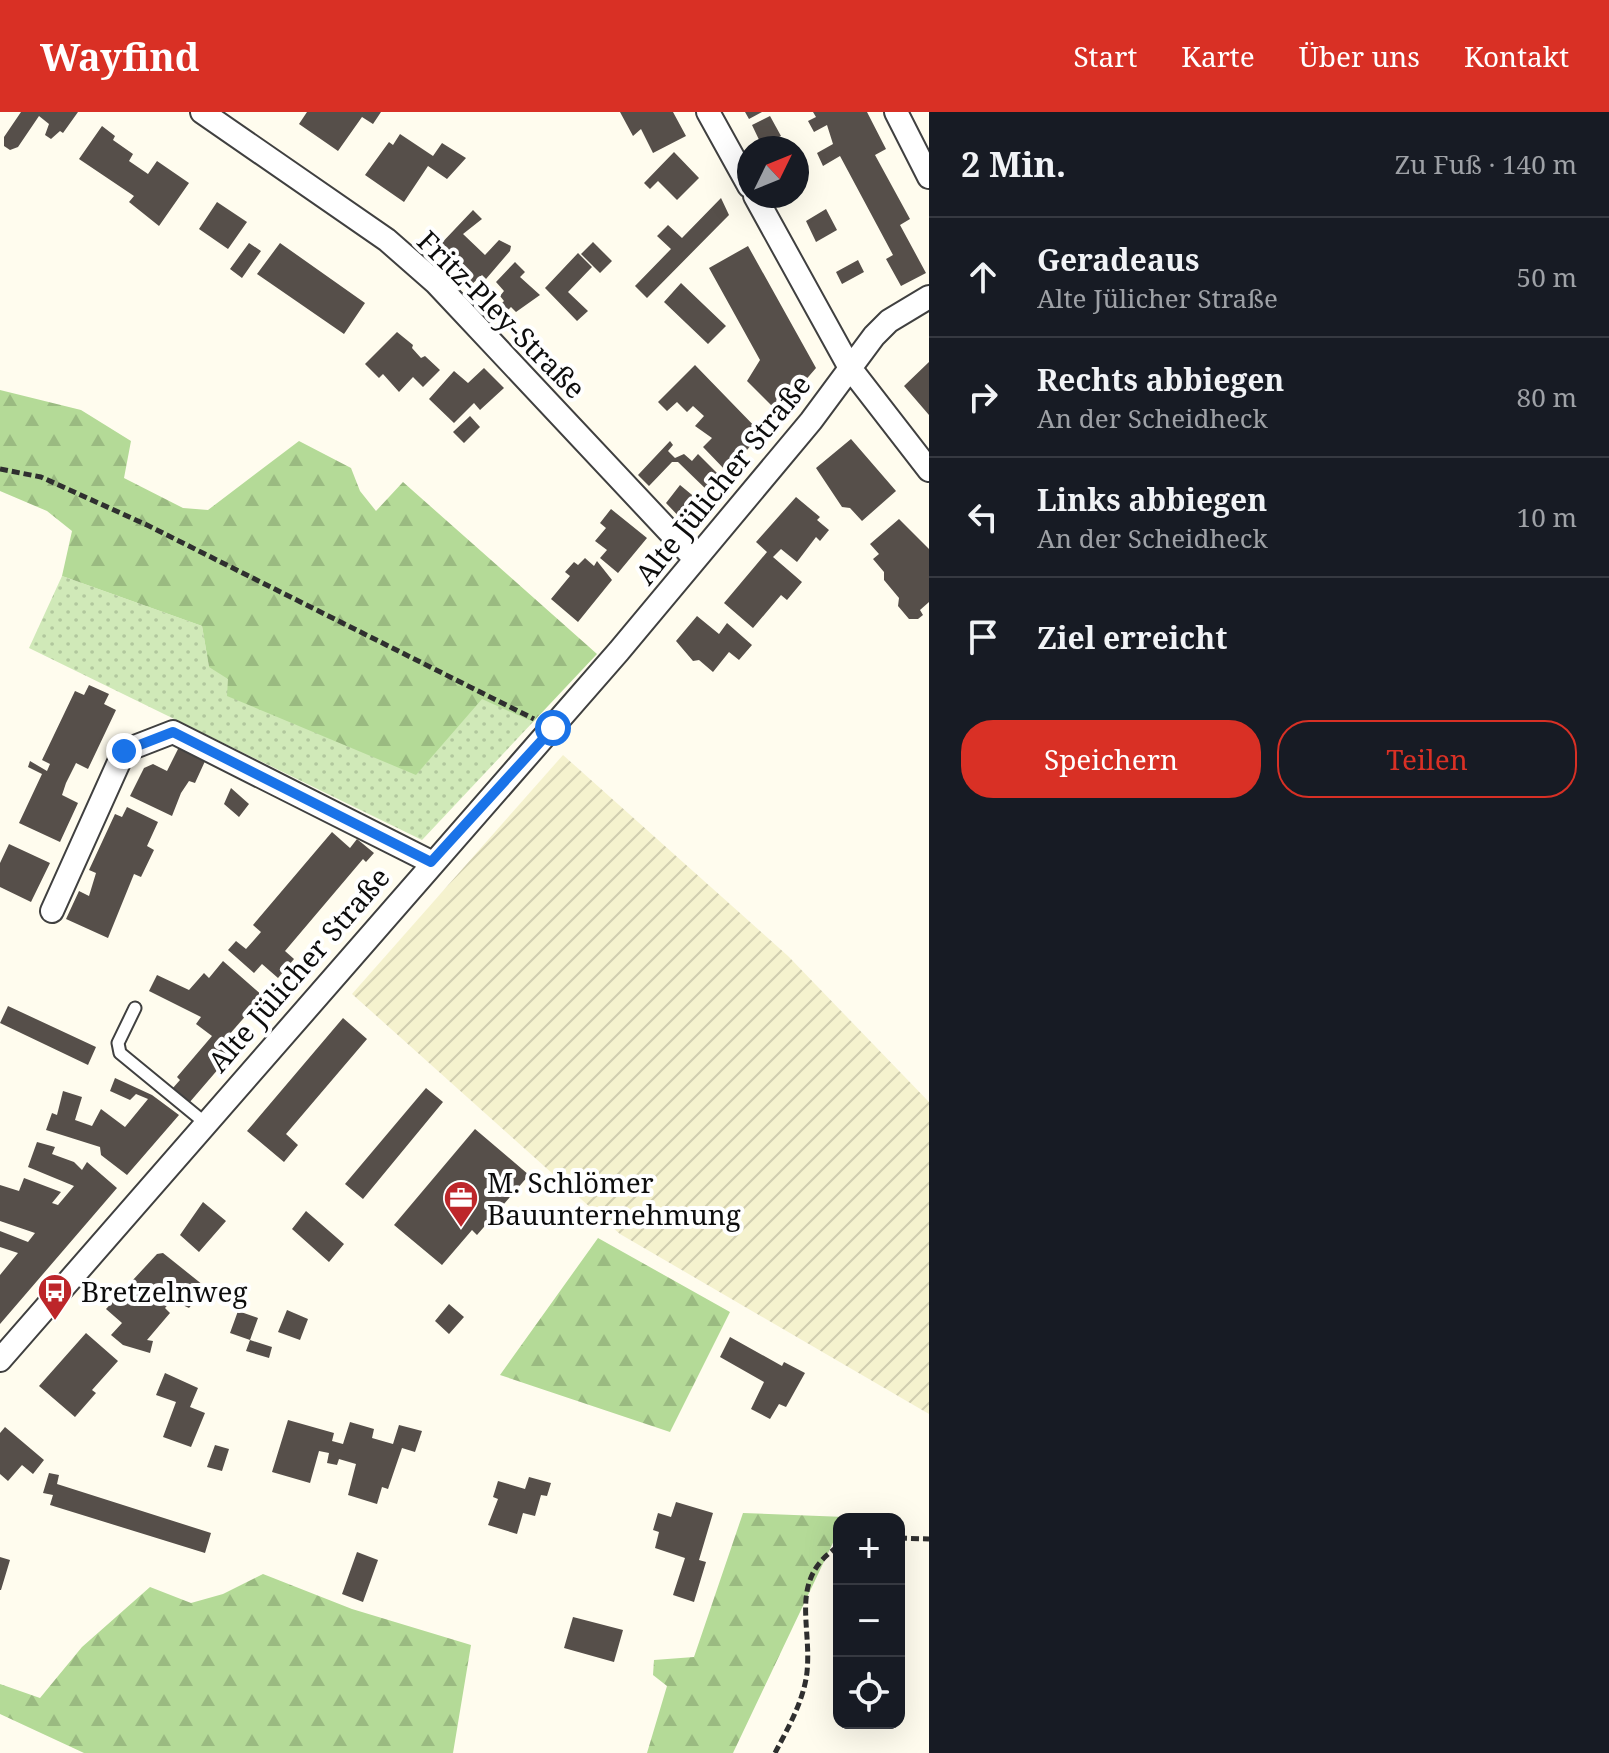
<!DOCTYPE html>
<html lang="de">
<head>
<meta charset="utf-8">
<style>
  :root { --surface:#171b24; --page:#20242c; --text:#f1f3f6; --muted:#9ea1a6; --line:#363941; --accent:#d93025 }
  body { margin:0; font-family:"Noto Serif",serif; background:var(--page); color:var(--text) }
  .controls { position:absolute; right:24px; bottom:24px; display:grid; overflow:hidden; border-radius:16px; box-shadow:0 8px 32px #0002 }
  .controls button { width:72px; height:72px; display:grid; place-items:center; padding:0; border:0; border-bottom:2px solid var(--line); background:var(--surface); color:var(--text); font:40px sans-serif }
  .compass { position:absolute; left:737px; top:24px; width:72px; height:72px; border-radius:50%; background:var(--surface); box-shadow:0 8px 32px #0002; rotate:47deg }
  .stop { position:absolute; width:24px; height:24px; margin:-18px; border:6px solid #1a73e8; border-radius:50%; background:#fff }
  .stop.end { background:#1a73e8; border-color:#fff; box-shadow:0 2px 8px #0008 }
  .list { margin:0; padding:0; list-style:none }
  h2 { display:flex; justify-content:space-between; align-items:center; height:104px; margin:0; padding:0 32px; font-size:34px }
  h2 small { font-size:26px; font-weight:400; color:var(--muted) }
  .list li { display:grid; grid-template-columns:52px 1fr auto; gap:24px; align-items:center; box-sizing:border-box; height:120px; padding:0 32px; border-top:2px solid var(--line) }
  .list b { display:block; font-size:30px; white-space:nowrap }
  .list p { margin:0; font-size:26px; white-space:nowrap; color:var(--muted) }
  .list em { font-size:26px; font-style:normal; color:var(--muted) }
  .actions { display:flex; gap:16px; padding:24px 32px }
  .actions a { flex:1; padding:18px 0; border:2px solid var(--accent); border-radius:32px; text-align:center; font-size:28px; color:var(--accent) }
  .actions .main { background:var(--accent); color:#fff }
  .icon { flex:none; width:44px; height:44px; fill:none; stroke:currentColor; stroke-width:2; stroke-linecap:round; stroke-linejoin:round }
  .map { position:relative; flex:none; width:929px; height:1641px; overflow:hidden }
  header { display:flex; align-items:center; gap:48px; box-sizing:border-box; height:112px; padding:0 40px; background:var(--accent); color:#fff }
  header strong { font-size:38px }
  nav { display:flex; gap:44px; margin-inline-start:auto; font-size:28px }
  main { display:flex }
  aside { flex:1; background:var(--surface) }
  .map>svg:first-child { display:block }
  .farmland { fill:url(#farmland-furrows) }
  .grass { fill:url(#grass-dots) }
  .forest { fill:url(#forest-firs) }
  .building { fill:#564f4a }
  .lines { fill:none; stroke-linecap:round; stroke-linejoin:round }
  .service-casing { stroke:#404040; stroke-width:15 }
  .minor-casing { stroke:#404040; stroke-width:26 }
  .path { stroke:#2f2f2f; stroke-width:5; stroke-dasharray:8 4; stroke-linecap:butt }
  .service { stroke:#fff; stroke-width:11 }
  .minor { stroke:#fff; stroke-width:22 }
  .route { stroke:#1a73e8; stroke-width:10 }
  .labels { text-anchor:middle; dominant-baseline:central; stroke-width:8; stroke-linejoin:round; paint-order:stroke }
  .street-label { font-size:28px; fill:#0d0d0d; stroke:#fff }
  .poi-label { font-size:28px; fill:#0d0d0d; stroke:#fff; text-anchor:start }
</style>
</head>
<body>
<header>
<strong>Wayfind</strong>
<nav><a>Start</a><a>Karte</a><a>Über uns</a><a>Kontakt</a></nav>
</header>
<main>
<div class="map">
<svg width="929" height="1641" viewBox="0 0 929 1641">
  <defs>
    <pattern id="farmland-furrows" width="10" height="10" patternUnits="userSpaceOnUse" patternTransform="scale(2)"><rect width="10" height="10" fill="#f5f2ce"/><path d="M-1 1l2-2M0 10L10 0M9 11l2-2" fill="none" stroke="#d1ceb0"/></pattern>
    <pattern id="grass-dots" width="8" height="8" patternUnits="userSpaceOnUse" patternTransform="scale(2)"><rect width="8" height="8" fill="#d0e9b8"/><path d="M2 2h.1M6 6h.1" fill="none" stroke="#b1c79d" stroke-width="1.8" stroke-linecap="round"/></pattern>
    <pattern id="forest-firs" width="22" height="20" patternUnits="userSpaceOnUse" patternTransform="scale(2)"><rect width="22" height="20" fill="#b4da97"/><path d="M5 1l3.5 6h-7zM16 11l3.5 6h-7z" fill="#9aba81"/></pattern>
  </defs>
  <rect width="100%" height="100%" fill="#fffcee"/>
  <path class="farmland" d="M563 643 788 844 929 990V1302L620 1122 352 882Z"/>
  <path class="grass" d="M62 464 202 514 209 555 482 586 533 610 422 728 29 536Z"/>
  <path class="forest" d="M0 278 81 298 131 329 124 366 183 396 208 398 299 329 351 356 360 379 376 399 403 370 597 542 533 610 482 587 416 663 227 584 228 567 209 555 202 514 62 464 72 419 47 399 0 379Z
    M598 1126 730 1200 670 1320 500 1263Z
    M743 1401 845 1405 839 1407V1418L733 1641H647L667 1574 653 1563 654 1548 694 1545Z
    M263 1462 352 1497 471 1533 453 1641H84L0 1602V1572L40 1586 82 1535 150 1475 191 1491 223 1482Z"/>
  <path class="building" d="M21 0H78L63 21 60 19 51 27 45 23 49 12 39 4 18 35 10 38 4 34V25Z
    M307 0H381L373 12 362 5 338 39 299 12Z
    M620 0H673L686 24 653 41 641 17 633 24Z
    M745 0H762L749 7Z
    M813 0H867L886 37 875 43 910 107 900 113 926 161 901 174 886 147 893 143 840 44 823 54 817 41 833 32 827 13 814 20 808 9 816 5Z
    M770 4 781 24 762 34 752 13Z
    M102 14 115 24 113 28 133 42 129 49 148 62 157 49 189 71 159 114 129 90 134 84 79 47Z
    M400 22 433 44 442 31 466 46 447 67 428 54 404 90 365 63 389 30 393 33Z
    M674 40 699 66 677 88 658 69 650 77 644 71Z
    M721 86 729 103 647 186 635 174 671 137 657 124 668 113 682 126Z
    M217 90 247 110 228 137 199 117Z
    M826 97 837 118 816 130 806 109Z
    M473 98 482 107 463 122 485 143 499 128 511 134 510 139 486 167 482 163 471 173 436 137Z
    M593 130 612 149 600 161 581 142Z
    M249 131 261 139 242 166 230 157Z
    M280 131 365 191 344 222 257 162Z
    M748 134 816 256 778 300 747 269 760 248 709 156Z
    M578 141 592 155 568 180 588 199 577 209 545 176Z
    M858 148 864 160 842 172 836 160Z
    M515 150 525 160 520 165 540 183 516 200 511 195 507 199 501 192 504 189 500 184 504 179 496 170Z
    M681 171 726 214 708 232 664 190Z
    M397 220 413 233 412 236 421 246 425 244 440 258 423 275 413 265 399 280 383 262 379 266 365 252Z
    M929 250V303L904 274Z
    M695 253 761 321 728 361 703 335 712 326 695 314 704 304 693 294 687 300 677 290 667 299 658 290Z
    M484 256 504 276 480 298 474 291 454 311 429 287 454 259 468 271Z
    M470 304 480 315 464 331 453 320Z
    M851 327 896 379 862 409 850 396 842 395 816 356Z
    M670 329 673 333 668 339 675 346 684 342 692 349 698 342 723 367 711 382 678 350H672L649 374 638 363Z
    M680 373 703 392 686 412 666 391Z
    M796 385 820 405 817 408 829 418 820 429 816 425 797 450 781 437 773 445 802 470 787 488 781 483 753 516 724 491 767 440 756 430Z
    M611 397 647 426 618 461 600 446 607 438 595 429 606 416 600 411Z
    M899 407 929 437V490L920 498 923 503 918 507H909L898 494 899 486 884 468V460L873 447 879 442 870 432Z
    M585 446 594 454 597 449 612 468 578 510 551 487 570 464 565 460 574 450 578 453Z
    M697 504 719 522 727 511 752 533 739 548 729 540 713 560 699 548 693 549 676 529Z
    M89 573 109 582 104 592 116 598 88 657 76 651 66 671 62 683 78 691 60 730 19 711 42 662 28 655 30 649 47 659 50 652 42 648 75 579 84 583Z
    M179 635 206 647 195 671 189 669 181 681 172 704 130 684 144 656 153 652 167 659Z
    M231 676 249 692 239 705 224 692Z
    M127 695 158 710 147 734 154 738 141 765 134 762 108 826 66 807 79 779 89 784 96 761 89 758 115 702 122 705Z
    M332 720 350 736 357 727 374 741 366 750 363 747 285 839 294 847 278 866 262 852 254 861 228 838 236 829 246 837 261 820 253 813Z
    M9 732 50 751 31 790 0 775V751Z
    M223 849 263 884 221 932 232 941 189 991 172 977 180 968 177 965 212 924 196 912 201 905 149 879 157 863 189 878 204 861 209 866Z
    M8 894 96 935 88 953 0 911Z
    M343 906 367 927 286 1022 298 1033 284 1050 247 1019Z
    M115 966 152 983 179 1003 127 1063 101 1043 100 1035 46 1018 52 1001 57 1003 63 979 82 985 75 1008 92 1014 101 997 125 1015 148 987 136 982 130 988 110 979Z
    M426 976 443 990 363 1087 345 1072Z
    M475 1017 529 1063 477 1123 472 1118 442 1153 394 1113Z
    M37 1030 55 1035 52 1042 74 1050 82 1058 87 1050 117 1076 0 1212V1163L18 1141 0 1135V1119L28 1130 35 1121 0 1109V1073L19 1079 24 1066 61 1080 52 1091 58 1093 74 1074 28 1055Z
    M203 1090 226 1109 199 1140 180 1123Z
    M306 1099 344 1132 329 1150 292 1117Z
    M163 1141 203 1173 204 1178 189 1196 172 1188 165 1196 170 1201 147 1228 153 1229 150 1241 123 1233 111 1223 122 1211 106 1197 157 1142Z
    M449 1192 464 1205 449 1222 435 1209Z
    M287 1198 308 1207 300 1228 278 1220Z
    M238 1199 258 1206 250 1228 230 1221Z
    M86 1221 118 1249 92 1278 96 1281 75 1305 39 1274Z
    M730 1225 782 1254 784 1250 805 1261 786 1295 779 1292 770 1307 751 1297 764 1270 720 1245Z
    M250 1228 272 1235 269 1246 246 1239Z
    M165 1261 198 1276 190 1295 205 1301 191 1335 163 1325 176 1290 156 1283Z
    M288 1308 334 1321 332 1329 343 1332 350 1310 374 1317 372 1326 393 1332 399 1313 422 1319 415 1340 402 1336 388 1377 382 1375 377 1392 348 1383 356 1352 339 1347 337 1353 327 1351 329 1341 319 1339 310 1371 272 1360Z
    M5 1315 44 1348 33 1362 22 1353 8 1369 0 1362V1321Z
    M215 1333 229 1337 222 1359 207 1355Z
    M49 1361 59 1363 57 1372 211 1421 205 1441 50 1393 53 1383 43 1381Z
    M529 1365 551 1371 547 1384 541 1383 535 1404 523 1401 517 1422 488 1413 498 1387 493 1385 498 1369 525 1377Z
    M676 1390 713 1401 699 1448 706 1450 694 1490 673 1483 685 1446 655 1436 659 1420 653 1418 658 1401 671 1405Z
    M357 1440 378 1448 363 1490 342 1482Z
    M0 1445 10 1448 1 1478H0Z
    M573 1505 623 1518 614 1550 564 1536Z"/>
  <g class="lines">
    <defs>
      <path id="service" d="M135 896 118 931 120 941 204 1010"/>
      <path id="minor" d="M202 0 387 128 436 171 695 447
        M708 0 749 74
        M896 0 929 65
        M755 84 850 256 929 358
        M52 799 124 639 173 620 431 750
        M0 1248 619 539 811 309 874 224 889 209 929 185"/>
    </defs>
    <use href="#service" class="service-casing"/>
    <use href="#minor" class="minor-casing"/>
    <path class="path" d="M0 357 41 365 147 413 534 607
      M899 1426 929 1427
      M775 1641C788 1616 804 1588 807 1560 812 1511 788 1467 839 1434"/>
    <use href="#service" class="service"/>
    <use href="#minor" class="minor"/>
  </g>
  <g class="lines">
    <path class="route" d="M124 639 173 620 431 750 553 616"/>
  </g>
  <defs>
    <symbol id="office-pin" viewBox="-11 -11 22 30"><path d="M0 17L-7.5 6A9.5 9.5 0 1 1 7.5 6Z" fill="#bd262a" stroke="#fff"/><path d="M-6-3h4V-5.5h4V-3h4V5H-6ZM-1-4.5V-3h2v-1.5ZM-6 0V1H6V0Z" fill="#fff"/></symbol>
    <symbol id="bus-pin" viewBox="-11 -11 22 30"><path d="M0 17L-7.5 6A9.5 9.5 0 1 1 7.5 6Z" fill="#bd262a" stroke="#fff"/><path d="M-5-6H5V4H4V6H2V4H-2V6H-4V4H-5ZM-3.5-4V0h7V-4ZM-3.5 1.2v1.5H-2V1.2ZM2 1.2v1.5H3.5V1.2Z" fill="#fff"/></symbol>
  </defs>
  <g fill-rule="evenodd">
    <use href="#office-pin" x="441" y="1066" width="40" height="54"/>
    <use href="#bus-pin" x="35" y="1159" width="40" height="54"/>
  </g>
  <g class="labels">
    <g class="street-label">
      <text transform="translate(502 202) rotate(45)">Fritz-Pley-Straße</text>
      <text transform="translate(722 367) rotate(-51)">Alte Jülicher Straße</text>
      <text transform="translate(298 857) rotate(-49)">Alte Jülicher Straße</text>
    </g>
    <g class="poi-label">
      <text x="487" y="1070">M. Schlömer<tspan x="487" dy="32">Bauunternehmung</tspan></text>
      <text x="81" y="1179">Bretzelnweg</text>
    </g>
  </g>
</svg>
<div class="controls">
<button>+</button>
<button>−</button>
<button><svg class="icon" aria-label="locate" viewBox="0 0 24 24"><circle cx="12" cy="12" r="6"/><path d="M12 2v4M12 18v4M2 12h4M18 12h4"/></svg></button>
</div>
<svg class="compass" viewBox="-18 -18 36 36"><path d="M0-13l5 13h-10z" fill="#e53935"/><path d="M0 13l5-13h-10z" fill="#9ea1a6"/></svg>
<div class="stop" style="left:553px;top:616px"></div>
<div class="stop end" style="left:124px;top:639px"></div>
</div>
<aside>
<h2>2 Min.<small>Zu Fuß · 140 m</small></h2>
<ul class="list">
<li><svg class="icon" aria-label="ahead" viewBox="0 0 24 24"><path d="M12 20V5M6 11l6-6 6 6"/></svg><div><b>Geradeaus</b><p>Alte Jülicher Straße</p></div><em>50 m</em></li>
<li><svg class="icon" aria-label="right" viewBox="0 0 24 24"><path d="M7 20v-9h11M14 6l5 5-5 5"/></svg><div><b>Rechts abbiegen</b><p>An der Scheidheck</p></div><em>80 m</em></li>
<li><svg class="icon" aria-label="left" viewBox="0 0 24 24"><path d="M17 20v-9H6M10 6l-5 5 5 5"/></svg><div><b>Links abbiegen</b><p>An der Scheidheck</p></div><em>10 m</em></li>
<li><svg class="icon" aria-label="arrive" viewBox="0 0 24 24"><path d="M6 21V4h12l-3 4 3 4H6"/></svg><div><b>Ziel erreicht</b></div></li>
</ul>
<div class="actions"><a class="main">Speichern</a><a>Teilen</a></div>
</aside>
</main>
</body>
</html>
